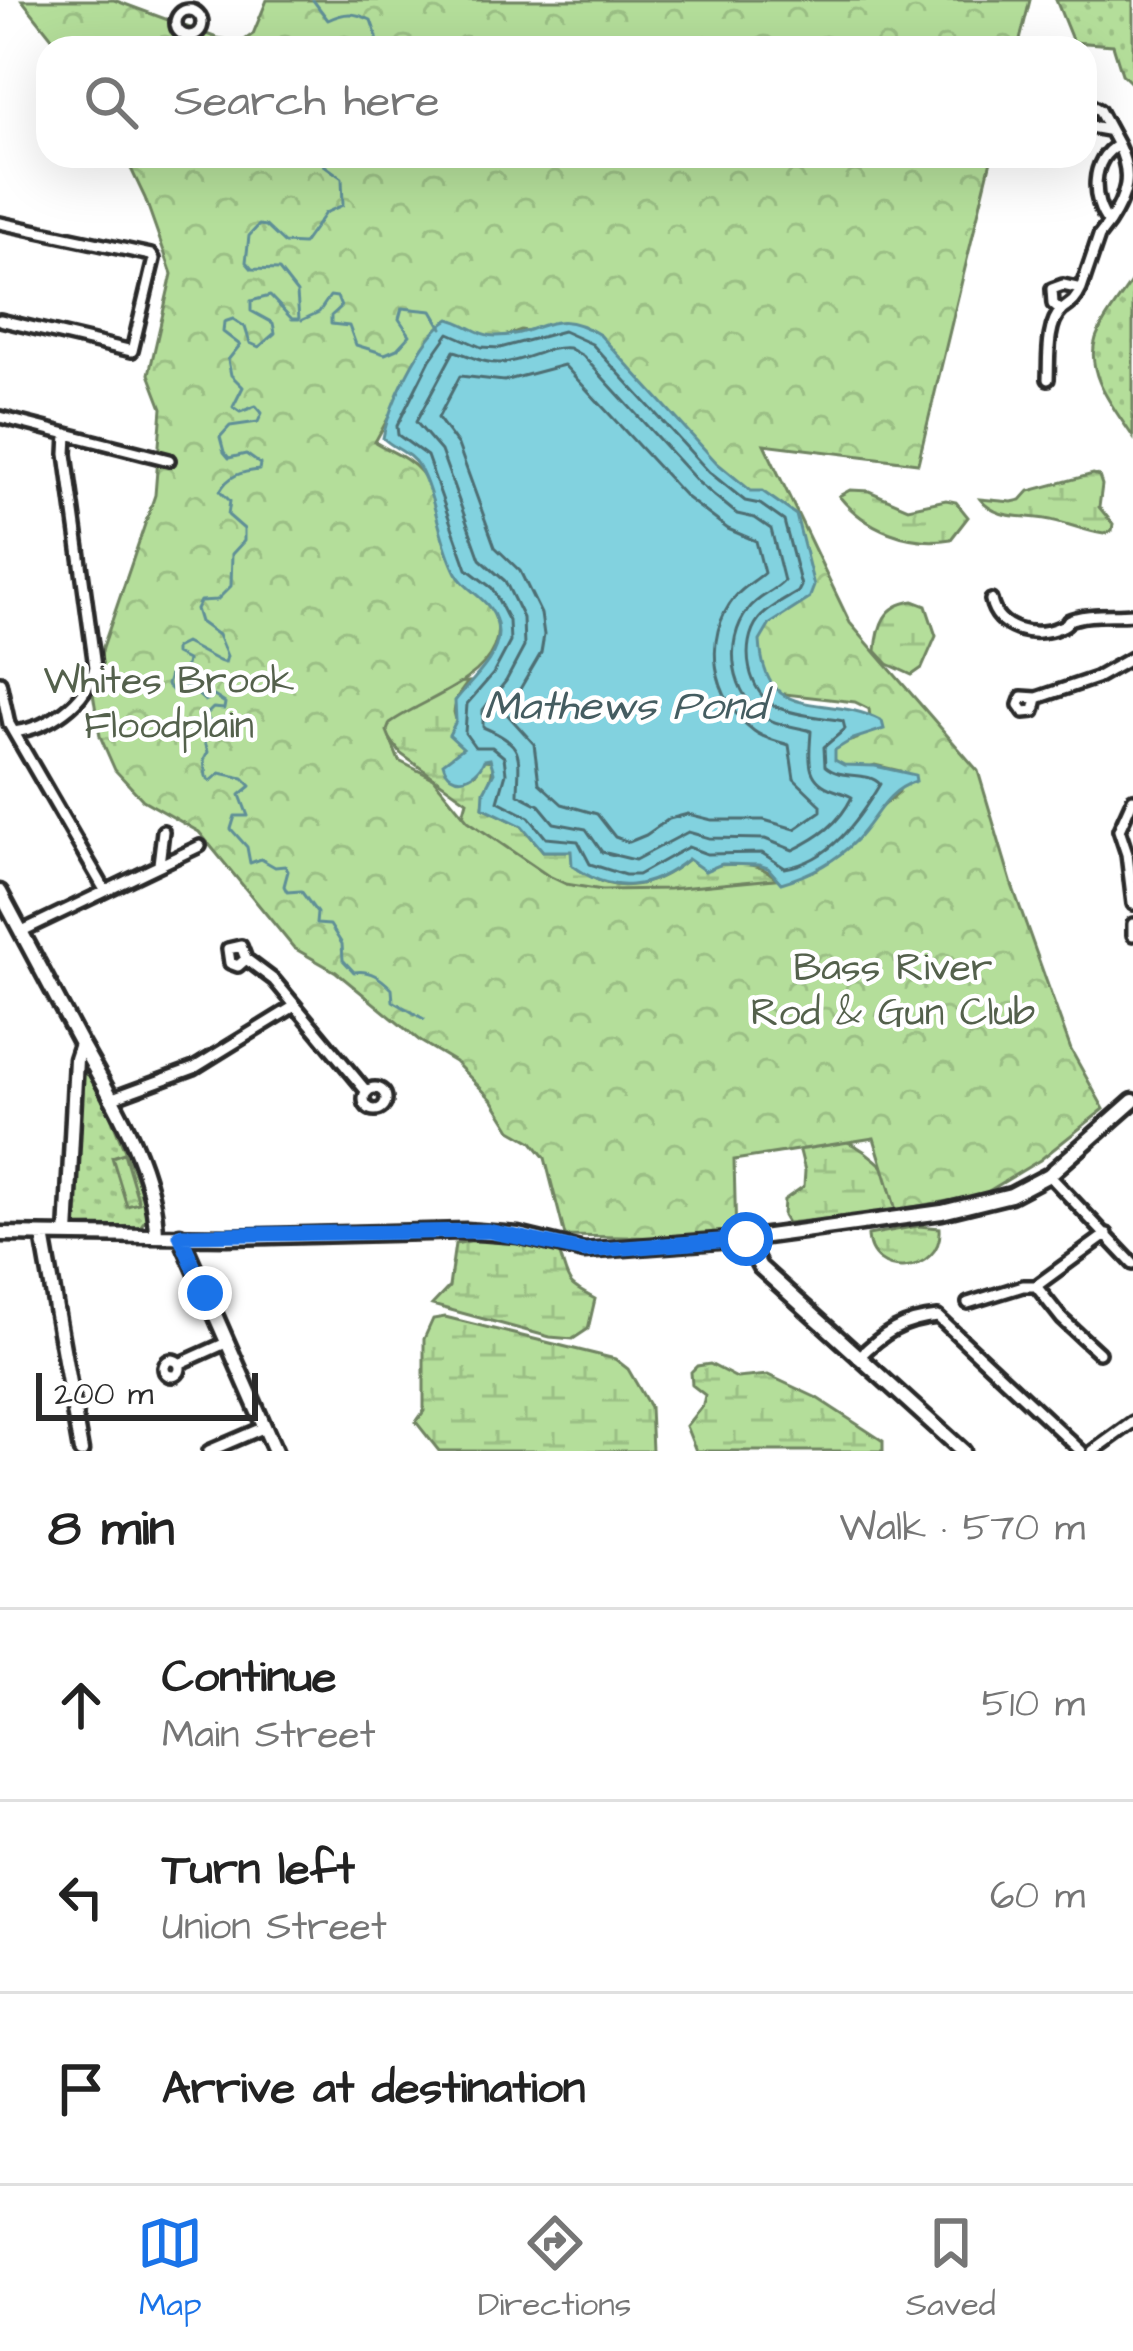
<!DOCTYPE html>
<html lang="en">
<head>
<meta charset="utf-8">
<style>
  :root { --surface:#fff; --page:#f2f2f2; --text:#222; --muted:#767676; --line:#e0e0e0; --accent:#1a73e8 }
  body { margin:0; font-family:"Architects Daughter",sans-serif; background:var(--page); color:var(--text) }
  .scale { position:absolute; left:36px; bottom:30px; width:222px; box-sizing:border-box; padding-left:12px; border:6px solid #2b2b2b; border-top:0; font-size:33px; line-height:42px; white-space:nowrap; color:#2b2b2b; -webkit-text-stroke:9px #fff; paint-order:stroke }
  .stop { position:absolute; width:36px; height:36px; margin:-27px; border:9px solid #1a73e8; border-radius:50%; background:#fff }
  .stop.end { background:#1a73e8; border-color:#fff; box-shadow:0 3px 12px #0008 }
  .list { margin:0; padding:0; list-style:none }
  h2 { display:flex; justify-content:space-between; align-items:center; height:156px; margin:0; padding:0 48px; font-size:51px }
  h2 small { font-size:39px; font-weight:400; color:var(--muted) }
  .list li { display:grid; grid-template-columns:78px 1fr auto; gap:36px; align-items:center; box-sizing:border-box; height:192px; padding:0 48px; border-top:3px solid var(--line) }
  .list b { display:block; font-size:45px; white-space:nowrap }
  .list p { margin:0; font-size:39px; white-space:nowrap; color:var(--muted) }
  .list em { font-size:39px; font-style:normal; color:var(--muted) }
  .icon { flex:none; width:66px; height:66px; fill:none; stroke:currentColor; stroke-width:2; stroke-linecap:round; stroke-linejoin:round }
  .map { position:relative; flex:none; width:1133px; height:1451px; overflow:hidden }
  .search { position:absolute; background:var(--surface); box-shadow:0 12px 48px #0002; left:36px; right:36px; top:36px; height:132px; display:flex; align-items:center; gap:30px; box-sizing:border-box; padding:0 42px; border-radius:36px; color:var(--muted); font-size:45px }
  .sheet { height:732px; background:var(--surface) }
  nav { display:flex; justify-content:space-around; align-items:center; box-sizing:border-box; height:168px; border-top:3px solid var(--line); background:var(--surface); font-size:33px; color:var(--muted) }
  nav a { display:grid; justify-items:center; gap:6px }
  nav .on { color:var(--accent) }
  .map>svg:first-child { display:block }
  .grass { fill:url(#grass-dots); stroke:#708462; stroke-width:3 }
  .wetland { fill:url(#wetland-marsh); stroke:#708462; stroke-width:3 }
  .park { fill:url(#park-crowns); stroke:#708462; stroke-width:3; fill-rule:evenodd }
  .water { fill:#82d2df; stroke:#5f8f97; stroke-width:3 }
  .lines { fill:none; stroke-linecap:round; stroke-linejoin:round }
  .shore { stroke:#4e6e73; stroke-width:3 }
  .stream { stroke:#5f8f97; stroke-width:3 }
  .street-casing { stroke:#2b2b2b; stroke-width:18 }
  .secondary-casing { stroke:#2b2b2b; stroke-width:21 }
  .street { stroke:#fff; stroke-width:9 }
  .secondary { stroke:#fff; stroke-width:12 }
  .route { stroke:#1a73e8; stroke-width:15 }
  .labels { text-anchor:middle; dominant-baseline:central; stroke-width:9; stroke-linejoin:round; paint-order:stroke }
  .park-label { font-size:39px; fill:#54614c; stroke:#fff }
  .water-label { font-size:42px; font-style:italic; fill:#455d61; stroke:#fff }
</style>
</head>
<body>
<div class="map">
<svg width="1133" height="1451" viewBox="0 0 1133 1451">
  <defs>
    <pattern id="grass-dots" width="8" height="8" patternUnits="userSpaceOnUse" patternTransform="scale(3)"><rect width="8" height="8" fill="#b4de9a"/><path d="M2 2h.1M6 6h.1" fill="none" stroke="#9bbf85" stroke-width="1.8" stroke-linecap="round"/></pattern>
    <pattern id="wetland-marsh" width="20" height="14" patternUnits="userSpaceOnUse" patternTransform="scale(3)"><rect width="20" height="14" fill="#b4de9a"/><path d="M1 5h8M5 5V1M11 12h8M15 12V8" fill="none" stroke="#9bbf85"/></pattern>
    <pattern id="park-crowns" width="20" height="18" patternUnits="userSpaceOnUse" patternTransform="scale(3)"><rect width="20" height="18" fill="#b4de9a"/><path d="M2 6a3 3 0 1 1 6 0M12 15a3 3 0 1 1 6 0" fill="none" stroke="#9bbf85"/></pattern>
  </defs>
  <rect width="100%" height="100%" fill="#fff"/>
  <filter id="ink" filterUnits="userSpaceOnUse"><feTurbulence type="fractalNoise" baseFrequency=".00833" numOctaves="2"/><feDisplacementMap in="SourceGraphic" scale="24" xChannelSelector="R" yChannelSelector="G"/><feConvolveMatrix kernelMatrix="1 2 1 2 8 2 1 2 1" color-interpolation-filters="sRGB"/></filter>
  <g filter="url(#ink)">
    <path class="grass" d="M1056 0H1133V85L1122 74 1113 45 1073 42Z
      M1133 279V437C1115 409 1084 374 1096 338 1103 318 1122 297 1133 279Z
      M83 1057 104 1100 146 1202 147 1218 140 1227H77L72 1217 79 1062Z"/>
    <path class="wetland" d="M1093 474 1099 476 1102 485 1099 507 1113 524 1112 531 1104 534C1084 531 1065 522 1045 519 1022 515 996 520 980 499L1012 502 1021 500 1029 491Z
      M850 490 869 491 908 508 946 500 956 502 968 517 951 539C910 546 865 529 839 496Z
      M913 601 926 606 936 636 922 668 912 675 888 664 876 651C878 625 884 605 913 601Z
      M468 682 457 697 454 712 463 748 454 755 475 774 484 760 493 761C494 779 484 790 483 807L522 826 543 851H572V858C603 900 653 889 688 859 724 875 751 849 781 883L580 912 461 822 467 801 401 754 384 730 386 721 451 683Z
      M837 1138C871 1148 892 1176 915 1202L913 1210 787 1223 783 1216 784 1200 804 1186 805 1171 797 1139Z
      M918 1226 940 1228C943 1275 869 1282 868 1235Z
      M470 1241H507L559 1252C570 1283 563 1282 595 1299L588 1329 573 1339 550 1337 432 1305 449 1287 455 1244Z
      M445 1317 615 1359 628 1369 650 1407 652 1451H439L416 1422 424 1411V1339L433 1319Z
      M710 1364 737 1378 768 1375 817 1398 883 1441V1451H696L686 1426 703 1405 705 1395 692 1385 691 1372 697 1366Z"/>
    <path class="park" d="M22 0H114L217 38 242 42 253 34 267 0H1030L1018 48H60Z
      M125 156H992L918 463 764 444 850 623 978 771 1012 885 1071 1050 1104 1109 1040 1160 982 1195 896 1210 874 1138 734 1160 736 1239 565 1236 545 1158 532 1142 511 1130 493 1101 455 1062 420 1041 336 972 294 948 199 832 143 800 115 770 100 736 93 693 103 647 155 495 162 408 149 374 172 274 145 198ZM437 330 488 342 521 330 558 337 706 457 767 692 855 702 869 709 871 726 857 739 834 746 825 782 875 765 900 771 899 792 833 847 818 869 795 877 669 889 602 890 566 884 547 875 468 821 433 778 399 761 387 731 390 723C422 700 478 685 494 647 512 604 458 585 447 551 438 524 441 496 421 472 408 457 391 452 375 442Z
      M124 1153 139 1203 127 1206 112 1157Z"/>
    <path class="water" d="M449 319C466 323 479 336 496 336 542 336 551 304 600 335L717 463 751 491H762L796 515 814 586 809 599 770 624 760 641C765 727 825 691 882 721L884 729 853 739 835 750V760L844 765 875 766 915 775 916 781C884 792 878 817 856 840 835 862 809 875 781 883L768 868 759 865 722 864 705 871 688 859C652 889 612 896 572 865L571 851H543L522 826 483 807 484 791 494 772 490 759 484 760C477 780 449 788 443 763L463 748 449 735 456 721 455 701C468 683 499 659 498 632 497 600 467 594 456 573 439 541 436 497 419 467 410 452 394 449 383 438 389 406 421 336 449 319Z"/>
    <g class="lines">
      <path class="shore" d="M563 331 592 344 709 472 745 501 760 504 784 521 801 586 798 592C785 600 768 608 759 619 739 644 747 695 779 708 798 716 823 717 843 721L845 729 824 747 825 766C842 781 867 770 880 784 858 821 830 861 785 868L762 853 707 854 688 847 638 875H625L590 864 578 841 546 838 529 817 498 801 506 773 504 757 492 747H475L465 733 467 704 493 674 510 642 509 621 492 588 467 569 427 456 398 435 397 426 430 360 449 333 481 347 500 348Z
        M569 348 583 356 699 483 737 514 755 518 771 529 784 581C774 592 757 597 748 610 723 642 731 695 766 718 778 726 797 726 811 731 810 755 803 780 834 790 840 792 846 794 852 797 839 824 819 837 793 850L765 839 709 838 688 832 635 860 602 852 586 829 554 823 539 805 518 794C519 753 525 745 483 727V710L506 681 524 647 523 618 505 581 480 559 441 451 416 422 454 351C470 355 483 364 501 363 526 362 545 346 569 348Z
        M564 365 686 497 728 529 756 541 764 573C755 581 743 587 735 597 702 637 712 700 754 731 764 739 777 741 789 745L794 779 821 805V811L795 829 764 820H712L688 814 669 819 646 835 629 842 615 837 597 814 562 804 539 783 534 744 506 713 541 653 544 635 541 614 520 571 495 547 458 445 438 418 460 376 504 381Z"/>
      <path class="stream" d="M313 0 328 20C345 12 354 12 371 20L377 37 372 48
        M323 156 324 165 342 178 343 205 325 213 303 244 284 243 266 226 259 225 249 236 246 262 252 269 279 270 297 293 299 319H292L270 296 251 301V311L273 323 275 333 259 347 250 343 245 327 233 319 224 322 223 332 240 345 228 360 231 375 243 387 233 407 240 412 256 406 262 413 258 422 230 426 220 437 224 452 229 458 246 454 260 464 259 470C241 472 229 475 220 491L230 501 228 515 244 529V541L232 554 231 586 217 600 200 601 196 609 200 622 218 635 227 656 225 663 219 661 185 643 175 648V654L187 660 185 670 171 672 167 685 173 691 187 685 205 701 214 696 225 703 224 709 213 708 206 715 214 730 203 735 208 752 204 760 206 777 211 781 220 773 243 778 251 786 240 795 248 816H235L231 829 247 847 250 863 261 859 275 867 285 866 288 871 284 886 287 892 301 891 317 913 316 924 330 925 342 944 343 960 354 972C370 969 381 978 392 989L393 1001 424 1019
        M302 320 319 312 330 296 337 297 341 307 331 316V324L349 326 356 345 385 354 397 349 410 335 399 319 402 308 432 311 442 328"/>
      <defs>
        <path id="street" d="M176 23a13 13 0 1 1 26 0a13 13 0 1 1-26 0Z
          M1085 126 1107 130
          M0 223 151 255 154 259 132 351 0 320
          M1109 223C1127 195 1133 175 1118 145
          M1081 289 1099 236 1109 223C1091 201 1090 159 1118 145L1099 110 1085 102
          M1048 379C1049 360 1046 324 1062 310 1071 303 1075 302 1081 289L1063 285 1052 289 1053 304 1061 311
          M0 417 169 460
          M991 600C997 630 1033 639 1060 627 1073 622 1062 621 1076 618 1093 613 1115 616 1133 614
          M0 682 9 724 105 890
          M1037 698 1034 711 1024 712 1019 705 1022 697 1037 698 1096 678 1133 657
          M14 732C48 728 87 703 95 667L66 454 67 434
          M1133 799 1119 830 1127 854 1133 904
          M159 864 163 831
          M1133 924V935
          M22 931 200 846
          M246 959 241 946 228 949 230 963 238 966 246 959 274 980 367 1092
          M364 1099a11 11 0 1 1 22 0a11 11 0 1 1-22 0Z
          M110 1099 194 1068 293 1007
          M1049 1175 1133 1264
          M1036 1286 1062 1319 1099 1353
          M968 1303 1023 1286H1036L1107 1234
          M858 1358C883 1333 903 1320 938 1317L1081 1451
          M164 1368a8 8 0 1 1 16 0a8 8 0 1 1-16 0Z
          M179 1364 228 1342
          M209 1451 265 1427
          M1093 1451 1133 1422"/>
        <path id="secondary" d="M0 892 81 1044 76 1059 67 1235
          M81 1044C113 1100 155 1168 156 1235
          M0 1234 227 1237 466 1231 518 1235 584 1251 745 1239 942 1212 1011 1195 1049 1175 1133 1101
          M43 1235 81 1451
          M180 1235 275 1451
          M745 1239 760 1267 963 1451"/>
      </defs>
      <use href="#street" class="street-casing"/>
      <use href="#secondary" class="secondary-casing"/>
      <use href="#street" class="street"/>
      <use href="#secondary" class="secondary"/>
    </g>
  </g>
  <g class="lines" filter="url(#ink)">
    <path class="route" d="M205 1293 180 1235 488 1231 584 1251 746 1239"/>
  </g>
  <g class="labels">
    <g class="park-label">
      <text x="169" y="682">Whites Brook<tspan x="169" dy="45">Floodplain</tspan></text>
      <text x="893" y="969">Bass River<tspan x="893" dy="45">Rod &amp; Gun Club</tspan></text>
    </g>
    <g class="water-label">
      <text x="625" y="707">Mathews Pond</text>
    </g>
  </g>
</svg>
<div class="scale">200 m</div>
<div class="stop" style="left:746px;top:1239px"></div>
<div class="stop end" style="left:205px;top:1293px"></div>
<div class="search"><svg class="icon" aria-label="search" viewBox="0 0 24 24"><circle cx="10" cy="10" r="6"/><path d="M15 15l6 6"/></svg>Search here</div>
</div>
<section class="sheet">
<h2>8 min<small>Walk · 570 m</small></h2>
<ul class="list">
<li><svg class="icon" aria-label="ahead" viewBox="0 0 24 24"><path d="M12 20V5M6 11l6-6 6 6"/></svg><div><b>Continue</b><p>Main Street</p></div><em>510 m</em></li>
<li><svg class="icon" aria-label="left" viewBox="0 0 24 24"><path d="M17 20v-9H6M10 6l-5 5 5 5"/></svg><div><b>Turn left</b><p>Union Street</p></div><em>60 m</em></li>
<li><svg class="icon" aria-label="arrive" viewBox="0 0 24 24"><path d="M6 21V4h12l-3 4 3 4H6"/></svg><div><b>Arrive at destination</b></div></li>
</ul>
</section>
<nav>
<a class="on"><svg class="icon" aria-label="map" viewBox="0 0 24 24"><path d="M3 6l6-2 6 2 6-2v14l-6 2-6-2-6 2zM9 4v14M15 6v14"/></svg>Map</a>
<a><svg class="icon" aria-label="directions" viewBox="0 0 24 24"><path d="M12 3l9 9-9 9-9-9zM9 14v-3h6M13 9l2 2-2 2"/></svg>Directions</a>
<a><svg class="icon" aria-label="saved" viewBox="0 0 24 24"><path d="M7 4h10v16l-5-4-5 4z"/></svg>Saved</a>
</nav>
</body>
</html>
